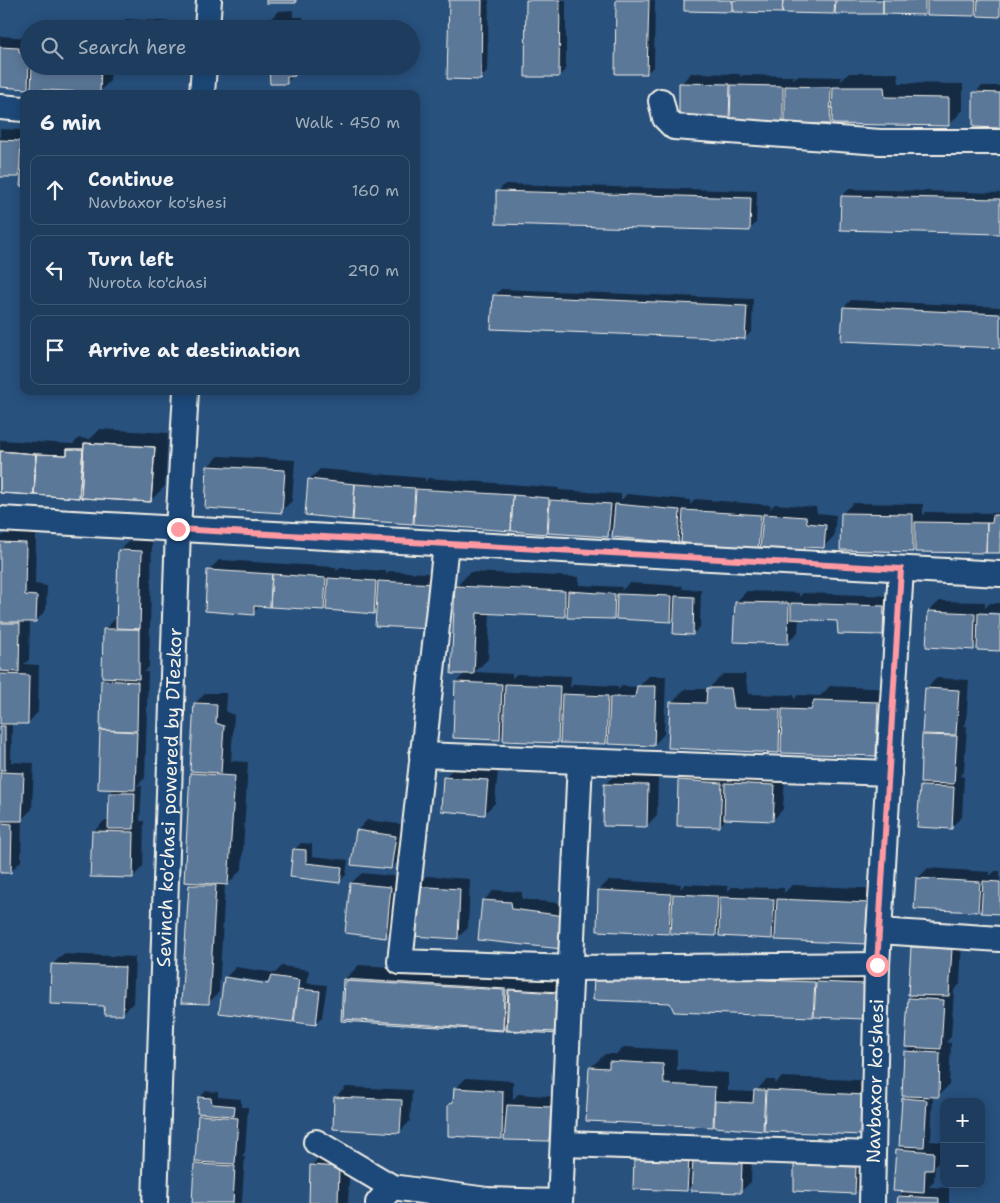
<!DOCTYPE html>
<html lang="en">
<head>
<meta charset="utf-8">
<style>
  :root { --surface:#1e3d5e; --page:#264464; --text:#f1f3f6; --muted:#a1aebc; --line:#3c5673 }
  body { margin:0; font-family:"Shantell Sans",sans-serif; background:var(--page); color:var(--text) }
  .controls { position:absolute; right:15px; bottom:15px; display:grid; overflow:hidden; border-radius:10px; box-shadow:0 2px 12px #0003 }
  .controls button { width:45px; height:45px; display:grid; place-items:center; padding:0; border:0; border-bottom:1px solid var(--line); background:var(--surface); color:var(--text); font:25px sans-serif }
  .stop { position:absolute; width:15px; height:15px; margin:-11px; border:4px solid #ff9aa2; border-radius:50%; background:#fff }
  .stop.end { background:#ff9aa2; border-color:#fff; box-shadow:0 1px 5px #0008 }
  .list { margin:0; padding:0; list-style:none }
  h2 { display:flex; justify-content:space-between; align-items:center; height:65px; margin:0; padding:0 20px; font-size:21px }
  h2 small { font-size:16px; font-weight:400; color:var(--muted) }
  .list li { display:grid; grid-template-columns:32px 1fr auto; gap:15px; align-items:center; box-sizing:border-box; height:70px; margin:0 10px 10px; padding:0 10px; border:1px solid var(--line); border-radius:10px }
  .list b { display:block; font-size:19px; white-space:nowrap }
  .list p { margin:0; font-size:16px; white-space:nowrap; color:var(--muted) }
  .list em { font-size:16px; font-style:normal; color:var(--muted) }
  .icon { flex:none; width:28px; height:28px; fill:none; stroke:currentColor; stroke-width:2; stroke-linecap:round; stroke-linejoin:round }
  .map { position:relative; flex:none; width:1000px; height:1203px; overflow:hidden }
  .search { position:absolute; background:var(--surface); box-shadow:0 2px 12px #0003; left:20px; top:20px; width:400px; height:55px; display:flex; align-items:center; gap:12px; box-sizing:border-box; padding:0 18px; border-radius:28px; color:var(--muted); font-size:19px }
  .panel { position:absolute; background:var(--surface); box-shadow:0 2px 12px #0003; left:20px; top:90px; width:400px; height:305px; border-radius:10px }
  .map>svg:first-child { display:block }
  .shadow { fill:#0007; fill-rule:evenodd }
  .building { fill:#5b7899; stroke:#f4f1e8 }
  .lines { fill:none; stroke-linecap:round; stroke-linejoin:round }
  .minor-casing { stroke:#f4f1e8; stroke-width:28 }
  .minor { stroke:#1f4a7a; stroke-width:24 }
  .route { stroke:#ff9aa2; stroke-width:6 }
  .labels { text-anchor:middle; dominant-baseline:central; stroke-width:4; stroke-linejoin:round; paint-order:stroke }
  .street-label { font-size:19px; fill:#f4f1e8; stroke:#1f4a7a }
</style>
</head>
<body>
<div class="map">
<svg width="1000" height="1203" viewBox="0 0 1000 1203">
  <rect width="100%" height="100%" fill="#28517e"/>
  <filter id="ink" filterUnits="userSpaceOnUse"><feTurbulence type="fractalNoise" baseFrequency=".02" numOctaves="2"/><feDisplacementMap in="SourceGraphic" scale="10" xChannelSelector="R" yChannelSelector="G"/><feConvolveMatrix kernelMatrix="1 2 1 2 8 2 1 2 1" color-interpolation-filters="sRGB"/></filter>
  <g filter="url(#ink)">
    <path class="shadow" d="M450 0H489L487 72 480 79Z
      M527 0H566V69L559 76Z
      M618 0H655L654 66 647 73Z
      M685 0H1000V15L979 11 975 15 928 10 924 14 685 10Z
      M293 10V17H303V29H269L268 21 279 11Z
      M126 19 177 22 176 29H116Z
      M0 36 29 38V66H111L110 81 99 92 32 83 28 87 0 86Z
      M270 66H303L287 82Z
      M691 73 740 74V77L743 75 793 76V79L797 76 841 77V81L849 73H898L899 83 963 84V110L949 125 834 119 830 123 786 118 782 122H728L681 84Z
      M982 86H1000V127L975 93Z
      M0 129 24 130V185L23 172 19 176 0 175Z
      M505 184 757 191 756 223 749 230 498 191Z
      M849 189 1000 193V232L842 196Z
      M501 289 753 299 752 331 745 338 494 296Z
      M851 300 1000 307V347L844 307Z
      M100 429 168 433 165 486 151 500 82 493 79 497 0 492V440L73 444 79 438 90 439Z
      M219 456 295 460 292 501 281 511 208 466Z
      M320 469 425 478V482L428 478 523 485 559 488V490L621 494V500L627 494 690 500V505L695 499 771 505 770 509 775 504 816 507 817 513 836 515 834 536 823 547 808 546 803 551 762 543 758 547 683 536 678 541 614 529 608 536 548 532 547 533 416 519 413 523 309 480Z
      M853 503 923 504V515L926 512 997 513 1000 510V552L916 547 913 550 842 514Z
      M7 531 36 533 35 584 47 586 46 610 36 621H30L29 660 24 664 39 665 38 712 28 723H12L11 762 34 763 32 809 22 819 21 861 10 872 0 871V538Z
      M130 540 152 541 149 667 144 672H148L145 778 137 786H142L140 821H144L143 866 133 877 93 832 104 821H109L110 793 115 788H99L102 681 107 676 104 630 115 619H118L120 550Z
      M219 560 336 567V571L340 568 386 571V575L389 571 445 574 442 617 377 608 373 612 328 605 324 609 261 605 253 613 208 571Z
      M470 572 579 577V585L622 587 621 591 629 583 683 586 682 589 701 590 700 627 693 634 675 616 671 620 618 613 614 617 568 612 564 616 490 612 488 659 475 672 512 674V678L517 674 571 676 570 688 574 684 618 686V690L622 686 638 687 649 676H666L664 734 654 745 610 738 606 742 562 737 557 741 504 734 500 739 456 682 465 673 456 587Z
      M747 591 799 593V597L803 593 894 596 893 624 882 634 838 620 799 618 798 632 787 643 736 602Z
      M940 601 985 602V608L990 603H1000V613L988 612V615H1000V650L979 644 974 648 929 611Z
      M723 674H745L748 694 794 695V699L798 695 820 696 830 686 891 689 889 741 875 755 783 747 779 751 671 703 685 689H708Z
      M937 678 969 680 966 723 964 726H967L964 772 960 776 964 777 962 817 951 827 921 786 926 782 923 736 926 733V688Z
      M206 693H227L226 712 234 715 231 761 248 762 242 869 228 884 225 883 219 992 208 1003 190 885 194 881 191 774 195 770V703Z
      M455 767 498 769 495 803 484 814 445 777Z
      M690 770 785 775 783 809 773 820 727 818 719 826 679 781Z
      M616 774 658 775 657 815 646 826 605 784Z
      M367 820 406 825 402 857 391 868 357 831Z
      M301 843 312 844V856L348 860 346 875 339 882 291 875 294 850Z
      M928 868 990 872V876L995 871H1000V913L983 906 977 911 917 879Z
      M362 873 401 877 396 926 385 936 351 883Z
      M426 876 470 879 468 928 457 938 415 886Z
      M609 880 681 884 680 889 685 884 728 886V891L732 887 784 888V893L792 885 882 889 881 928 776 933 772 938 720 930 716 935 673 928 668 933 599 890Z
      M494 890 522 892V899L575 905 572 937 483 901Z
      M923 937 962 939 960 984 954 990 951 1037 946 1042 951 1043 949 1085 938 1096 933 1095 931 1139 929 1141 944 1142V1144L943 1158 935 1166 934 1181 929 1187 949 1188V1203H898L899 1196 905 1190 897 1150 902 1145 903 1099 908 1095 905 1052 910 1046 909 999 914 994 912 948Z
      M63 954 135 957 133 1003 122 1014 105 1005 53 964Z
      M359 965 519 975V979L571 982 569 1022 507 1025 503 1030 345 979Z
      M282 966 309 970 307 983 327 985 322 1017 315 1023 295 1018 293 1020 225 978 236 967 275 973ZM232 977 275 983 274 986 232 980Z
      M595 974H875L874 1007 816 1013 813 1016 671 1001Z
      M624 1047 677 1050V1070L728 1073V1091L755 1092 766 1080H775V1084L782 1077 879 1081 876 1119 766 1126 762 1129 715 1123 712 1126 590 1068 605 1054H617Z
      M466 1078 513 1081V1100L518 1094 561 1097 559 1129 549 1140 506 1133 501 1138 450 1105 454 1101 455 1089Z
      M346 1087 412 1090 410 1121 400 1132 335 1098Z
      M206 1091 218 1092V1097L241 1099V1107H248L245 1152 242 1156H245L242 1201 241 1203H193L195 1165 199 1161V1115L202 1112 199 1098Z
      M752 1152 751 1182 740 1192 693 1184 687 1190 635 1158Z
      M806 1154 866 1157 865 1182 855 1193 796 1165Z
      M322 1155 350 1156 348 1203H310L311 1166Z"/>
    <path class="building" d="M266 0H296V3H266Z
      M449 0H482L481 80 447 79Z
      M526 0H560L559 77H525Z
      M616 0H649L647 74H615Z
      M684 0H732V12L684 11Z
      M733 0H783L782 13 733 12Z
      M783 0H835L834 14 782 13Z
      M836 0H883V14H835Z
      M883 0H925V15L883 14Z
      M927 0H976L975 16 927 15Z
      M978 0H1000V17L977 16Z
      M283 20V27H293V29H268L267 21Z
      M0 47 19 48V52H29L28 89 0 87Z
      M32 66H101L100 93 31 89Z
      M112 66H165V70Z
      M269 66H294L295 76 287 77V84H270Z
      M679 83 730 84 729 123 679 122Z
      M731 85 783 86V123H730Z
      M785 86 831 87 830 124 785 123Z
      M833 87H884L885 97 949 98V126L832 124Z
      M973 92 1000 93V128L973 127Z
      M0 140 21 141 19 177H0Z
      M24 141V186H20Z
      M496 191 751 198 750 231 496 224Z
      M841 196 1000 199V234L840 230Z
      M493 295 747 306 745 339 491 329Z
      M843 307 1000 314V348L841 341Z
      M84 443 155 447 151 502 81 498Z
      M84 443 155 447 151 502 81 498Z
      M67 449H83L79 498 34 495 36 454 67 455Z
      M67 449H83L79 498 34 495 36 454 67 455Z
      M0 451 36 454 34 495 0 493Z
      M0 451 36 454 34 495 0 493Z
      M207 466 285 470 282 513 205 508Z
      M308 479 355 484 353 520 305 515Z
      M355 484 415 488 413 524 352 520Z
      M416 489 513 495 511 531 414 524Z
      M513 495 549 498 547 534 511 531Z
      M550 500 611 504 608 537 548 533Z
      M615 504 680 510 678 543 612 537Z
      M683 510 761 515 758 549 681 543Z
      M841 513 913 514V552L840 550Z
      M763 514 806 517 807 523 826 525 824 548 805 547 804 553 760 550Z
      M993 515H1000V553H986L987 523H992Z
      M915 522 987 523 986 553 915 552Z
      M0 542 26 543 25 595 37 596 36 622H0Z
      M118 550 142 551 140 629 116 628Z
      M207 570 272 574 270 607 254 606V615L205 611Z
      M272 574 326 578 324 610 270 607Z
      M328 578 376 581 374 614 326 610Z
      M378 581 435 584 432 629 375 626Z
      M455 586 565 591V617L477 613 474 674H451Z
      M568 591 615 594 614 619 567 618Z
      M617 594 672 596 671 622 616 619Z
      M675 596 694 597 693 635 673 634Z
      M735 602 789 603 788 644 733 642Z
      M791 603 884 606 883 635 838 634 837 621 791 619Z
      M928 611 975 613 974 650 926 647Z
      M978 613 1000 614V651L977 650Z
      M0 623H20L19 672 0 671Z
      M103 629H139V679L102 677Z
      M0 674 29 675 28 724H0Z
      M101 680 138 682 137 731 100 730Z
      M455 682 502 684 500 740 453 738Z
      M505 684 560 686 558 743 503 741Z
      M637 686H656L654 746 608 744 610 697H635Z
      M707 688H731L734 708 780 709 779 753 668 748 670 702 706 703Z
      M925 688 959 690 956 735 922 734Z
      M562 694 608 696 606 744 560 743Z
      M814 700 878 702 876 756 781 753 782 709 811 710Z
      M194 703 217 704 216 723 224 726 221 773 190 771Z
      M0 726H5V770H0Z
      M100 730 137 732 135 790 98 789Z
      M922 735 957 736 954 784 920 783Z
      M0 772 24 773 22 821H0Z
      M190 773 235 776 228 885 184 882Z
      M443 777 488 780 485 815 441 811Z
      M678 780 722 783 720 827 677 826Z
      M725 783 775 785 773 821 724 819Z
      M604 784 648 785 647 827 603 826Z
      M920 786 954 787 952 829 917 827Z
      M109 793H135L134 829H108Z
      M0 823 12 824 11 873H0Z
      M356 830 396 836 391 869 351 865Z
      M92 831 134 832 133 878 90 877Z
      M293 849 306 850V863L342 867 340 883 290 877Z
      M916 878 980 882 978 912 914 909Z
      M983 881 1000 882V914L981 913Z
      M350 883 391 887 386 938 345 933Z
      M189 885H216L209 1004 181 1003Z
      M414 886 460 889 458 939 412 936Z
      M598 890 671 894 669 934 597 931Z
      M673 894 718 896 716 936 671 934Z
      M720 897 774 899 772 939 719 936Z
      M777 899 869 903 867 944 775 940Z
      M482 900 511 902 512 909 565 916 562 949 478 940Z
      M911 947 952 949 949 996 908 995Z
      M51 964 125 967 123 1015H105L104 1006 50 1004Z
      M594 973 815 982 813 1017 674 1012 670 1003 593 1000Z
      M271 976 299 980 293 1022 219 1013 224 977 268 984Z
      M343 979 506 989 503 1031 341 1021Z
      M345 981 504 990 503 1030 343 1019Z
      M816 982 865 984 864 1019 814 1017Z
      M298 989 320 991 316 1025 294 1022Z
      M508 989 560 992 559 1034 506 1031Z
      M509 990 559 993 558 1032 507 1030Z
      M908 998 944 1000 941 1049 905 1047Z
      M904 1051 940 1053 939 1097 902 1096Z
      M609 1061 663 1064 664 1084 715 1087 713 1127 586 1121 589 1067 609 1068Z
      M454 1088 503 1091 502 1139 448 1136V1105L453 1102Z
      M754 1090H765L763 1131 714 1127 715 1101 753 1103Z
      M766 1090 865 1095 863 1135 764 1131Z
      M198 1097 211 1098 212 1104 235 1106 234 1116 197 1113Z
      M334 1097 402 1100 400 1133 333 1129Z
      M902 1098 927 1100 924 1147 899 1146Z
      M507 1105 551 1107 549 1141 504 1140Z
      M198 1115 238 1118 235 1164 195 1162Z
      M896 1149 934 1152 933 1170H925L924 1193 893 1191Z
      M634 1158 689 1160 687 1191 633 1189Z
      M693 1160 742 1162 741 1193 691 1191Z
      M194 1164 235 1166 233 1203H192Z
      M794 1164 856 1167 855 1194 794 1191Z
      M310 1165 339 1167 338 1203H309Z
      M898 1196 939 1198V1203H897Z"/>
    <g class="lines">
      <defs>
        <g id="minor">
          <path d="M207 29 209 0"/>
          <path d="M202 94 204 66"/>
          <path d="M661 101 665 118 674 127 880 142H1000"/>
          <path d="M0 107 24 109"/>
          <path d="M0 519 1000 574"/>
          <path d="M446 544 400 962 571 968 877 965"/>
          <path d="M422 755 889 773"/>
          <path d="M879 931 1000 939"/>
          <path d="M316 1142 392 1187 487 1200 560 1202"/>
          <path d="M563 1144 873 1154"/>
          <path id="s1" d="M155 1203 178 529 186 391"/>
          <path d="M378 1203 392 1187"/>
          <path d="M560 1203 580 761"/>
          <path id="s2" d="M872 1203 877 965 901 569"/>
        </g>
      </defs>
      <use href="#minor" class="minor-casing"/>
      <use href="#minor" class="minor"/>
    </g>
  </g>
  <g class="lines" filter="url(#ink)">
    <path class="route" d="M178 529 901 569 877 965"/>
  </g>
  <g class="labels">
    <g class="street-label">
      <text stroke="none"><textPath href="#s1" startOffset="406">Sevinch ko'chasi powered by DTezkor</textPath></text>
      <text stroke="none"><textPath href="#s2" startOffset="122">Navbaxor ko'shesi</textPath></text>
    </g>
  </g>
</svg>
<div class="controls">
<button>+</button>
<button>−</button>
</div>
<div class="stop" style="left:877px;top:965px"></div>
<div class="stop end" style="left:178px;top:529px"></div>
<div class="search"><svg class="icon" aria-label="search" viewBox="0 0 24 24"><circle cx="10" cy="10" r="6"/><path d="M15 15l6 6"/></svg>Search here</div>
<section class="panel">
<h2>6 min<small>Walk · 450 m</small></h2>
<ul class="list">
<li><svg class="icon" aria-label="ahead" viewBox="0 0 24 24"><path d="M12 20V5M6 11l6-6 6 6"/></svg><div><b>Continue</b><p>Navbaxor ko'shesi</p></div><em>160 m</em></li>
<li><svg class="icon" aria-label="left" viewBox="0 0 24 24"><path d="M17 20v-9H6M10 6l-5 5 5 5"/></svg><div><b>Turn left</b><p>Nurota ko'chasi</p></div><em>290 m</em></li>
<li><svg class="icon" aria-label="arrive" viewBox="0 0 24 24"><path d="M6 21V4h12l-3 4 3 4H6"/></svg><div><b>Arrive at destination</b></div></li>
</ul>
</section>
</div>
</body>
</html>
